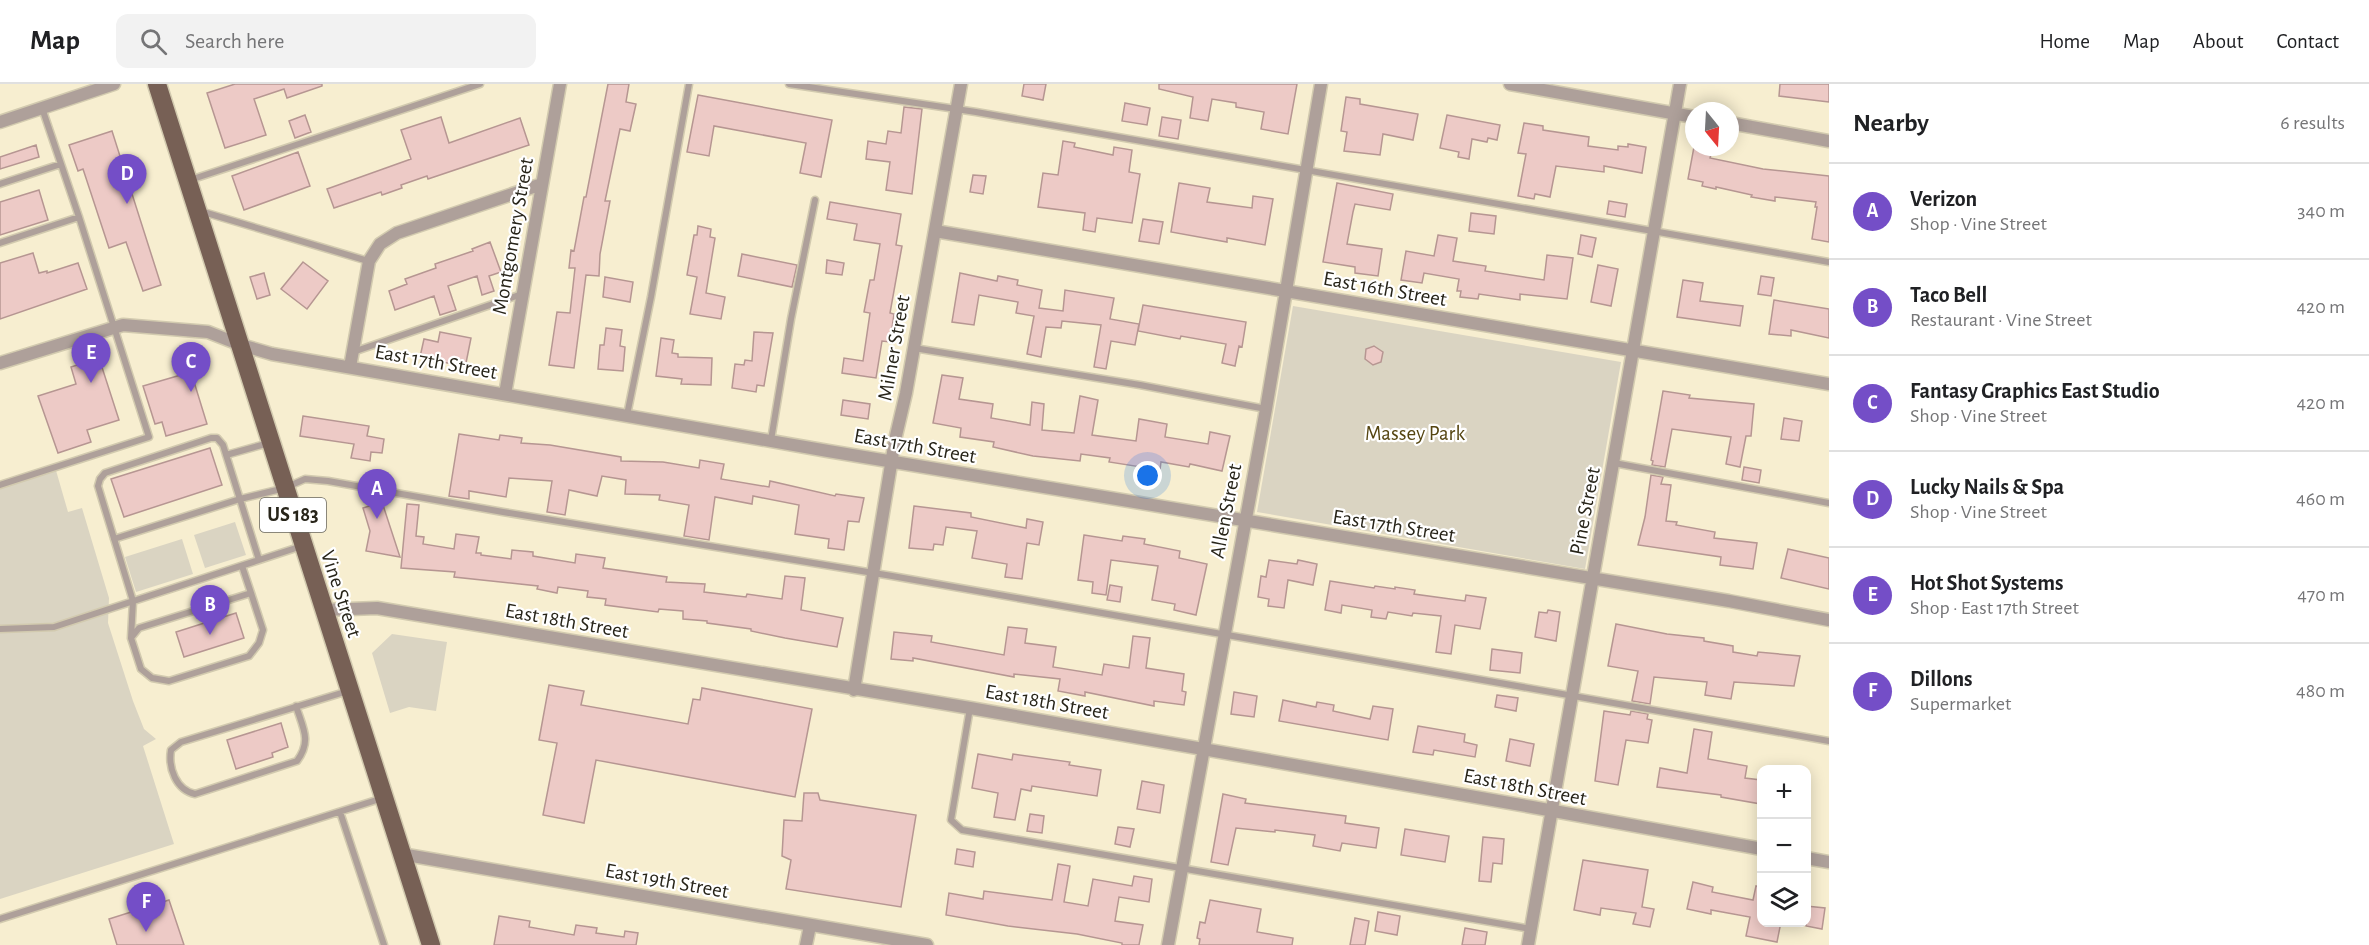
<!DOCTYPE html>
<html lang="en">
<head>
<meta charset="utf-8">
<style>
  :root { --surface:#fff; --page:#f2f2f2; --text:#202124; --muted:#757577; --line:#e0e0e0; --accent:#744ec7 }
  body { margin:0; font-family:"Alegreya Sans",sans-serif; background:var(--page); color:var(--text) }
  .controls { position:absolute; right:18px; bottom:18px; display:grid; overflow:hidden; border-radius:12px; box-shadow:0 3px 15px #0003 }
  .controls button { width:54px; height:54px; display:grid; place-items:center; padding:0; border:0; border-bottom:2px solid var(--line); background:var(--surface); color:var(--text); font:30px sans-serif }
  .compass { position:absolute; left:1685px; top:18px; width:54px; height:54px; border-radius:50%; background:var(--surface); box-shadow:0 3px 15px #0003; rotate:162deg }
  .you { position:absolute; left:1148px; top:392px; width:21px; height:21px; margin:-15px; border:4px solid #fff; border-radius:50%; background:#1a73e8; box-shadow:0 0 0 9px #1a73e833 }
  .badge { display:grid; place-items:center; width:39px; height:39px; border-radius:50%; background:var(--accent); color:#fff; font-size:20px; font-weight:700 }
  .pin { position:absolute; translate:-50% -50px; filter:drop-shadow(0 2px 3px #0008) }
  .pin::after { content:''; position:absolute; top:32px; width:21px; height:18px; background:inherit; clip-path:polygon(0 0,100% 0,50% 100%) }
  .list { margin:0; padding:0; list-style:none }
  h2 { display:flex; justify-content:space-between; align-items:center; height:78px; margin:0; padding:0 24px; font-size:26px }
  h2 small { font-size:20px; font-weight:400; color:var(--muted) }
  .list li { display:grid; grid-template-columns:39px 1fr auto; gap:18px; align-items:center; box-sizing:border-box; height:96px; padding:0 24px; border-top:2px solid var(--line) }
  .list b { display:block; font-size:22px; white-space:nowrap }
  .list p { margin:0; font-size:20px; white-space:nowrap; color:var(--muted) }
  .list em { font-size:20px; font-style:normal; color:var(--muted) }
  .icon { flex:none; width:33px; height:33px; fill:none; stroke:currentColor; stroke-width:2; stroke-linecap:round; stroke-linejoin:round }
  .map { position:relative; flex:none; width:1829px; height:861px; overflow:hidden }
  header { display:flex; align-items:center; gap:36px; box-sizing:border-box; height:84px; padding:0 30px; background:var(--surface); border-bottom:2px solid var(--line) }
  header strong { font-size:28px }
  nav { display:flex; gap:33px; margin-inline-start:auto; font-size:21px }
  .search { width:420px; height:54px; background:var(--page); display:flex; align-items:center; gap:15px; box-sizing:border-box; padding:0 21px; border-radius:12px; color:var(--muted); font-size:22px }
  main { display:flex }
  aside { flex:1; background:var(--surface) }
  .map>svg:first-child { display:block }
  .green { fill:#dad4c2 }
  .building { fill:#edcac6; stroke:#b69692; stroke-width:1.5 }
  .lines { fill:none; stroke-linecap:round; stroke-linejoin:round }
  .lane-casing { stroke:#d2caaf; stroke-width:9 }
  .street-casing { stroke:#d2caaf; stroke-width:15 }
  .primary-casing { stroke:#d2caaf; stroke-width:21 }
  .lane { stroke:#aea09a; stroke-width:6 }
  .street { stroke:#aea09a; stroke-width:12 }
  .primary { stroke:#776055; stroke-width:18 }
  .labels { text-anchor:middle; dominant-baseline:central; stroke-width:4.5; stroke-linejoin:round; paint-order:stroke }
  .shield { fill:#fff; stroke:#68665e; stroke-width:1.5 }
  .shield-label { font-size:20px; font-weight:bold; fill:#272419 }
  .street-label { font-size:21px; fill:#272419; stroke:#fff }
  .park-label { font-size:21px; fill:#554511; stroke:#fff }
</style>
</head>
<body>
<header>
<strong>Map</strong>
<div class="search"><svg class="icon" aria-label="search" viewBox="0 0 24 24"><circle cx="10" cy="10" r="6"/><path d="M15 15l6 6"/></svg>Search here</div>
<nav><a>Home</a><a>Map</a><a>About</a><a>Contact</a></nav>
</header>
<main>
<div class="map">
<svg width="1829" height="861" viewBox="0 0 1829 861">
  <rect width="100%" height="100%" fill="#f7eed0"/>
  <path class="green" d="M1293 222 1621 278 1585 485 1257 428Z
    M55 383 68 428 82 424 109 514 108 539 133 617 144 645 156 655 143 662 174 760 0 815V401Z
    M235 438 246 471 205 484 194 451Z
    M182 455 193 490 136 508 125 473Z
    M392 550 447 558 436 627 409 623 390 629 372 569Z"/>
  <path class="building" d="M235 0H322V2L287 14 284 5 254 15 266 51 225 64 207 9Z
    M608 0H629L626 18 636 20 630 47 620 45 605 117H610L600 170 599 192 586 191 574 284 549 281 557 228 570 229 575 184H569L571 166 574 167 584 113H586Z
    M1024 0H1046L1043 16 1022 12Z
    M1159 0H1297L1288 50 1261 45 1264 28 1236 23V19L1212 15 1208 37 1190 34 1193 13 1159 5Z
    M1780 0H1829V18L1779 12Z
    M698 11 832 36 821 93 800 89 806 59 714 42 709 72 687 68Z
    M1346 13 1360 15V20L1418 30 1413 56 1383 50 1380 71 1344 67 1347 48 1341 47Z
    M1125 19 1150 24 1147 41 1122 37Z
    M904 23 922 25 912 110 886 106 890 78 866 75 868 57 886 60 888 47 901 49Z
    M305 31 311 48 295 54 289 37Z
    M1447 31 1500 41 1497 56 1488 54 1487 58 1472 55 1469 75 1458 73 1459 68 1440 64Z
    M441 33 449 59 520 34 529 61 428 95 427 92 401 101 402 104 382 111 381 108 334 124 327 105 411 75 401 46Z
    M1162 33 1181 36 1178 55 1159 52Z
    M1524 39 1543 42V46L1589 53 1588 62 1618 66V62L1628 63V60L1646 63 1642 89 1604 82V88L1556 82 1550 113 1535 110 1534 115 1518 112 1526 70 1518 69Z
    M112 47 161 201 143 207 126 158 109 164 83 85 78 87 69 61Z
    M1063 57 1075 59 1074 63 1113 71 1114 63 1132 66 1129 88 1140 90 1132 139 1097 134 1095 148 1083 146 1085 129 1038 123 1043 89 1058 91Z
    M36 61 39 73 0 85V73Z
    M1694 63 1712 67 1710 74 1763 85 1829 92V158L1812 155 1817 123H1815L1816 118 1775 113V117L1751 113 1752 111 1716 103V105L1702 102 1703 98 1688 95Z
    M298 68 310 102 244 126 232 92Z
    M973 91 986 92 983 110 970 108Z
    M1179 99 1210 104 1207 118 1252 124 1253 112 1273 115 1265 161 1227 154V158L1210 155 1171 148Z
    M1337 99 1393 110 1390 126 1355 120 1353 128 1347 160 1382 165 1378 192 1355 189V183L1323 178Z
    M39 106 48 136 0 151V118Z
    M1609 117 1627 120 1625 133 1607 130Z
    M830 118 901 130 896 161 902 162 890 229 894 230 890 258 882 257 876 294 842 289 844 274 863 277 870 229 864 228 870 196H874L880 160 854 156 857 140 827 135Z
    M1471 129 1496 132 1494 150 1469 147Z
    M1143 135 1163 138 1159 160 1139 157Z
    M698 142 711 145 710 153 715 154 706 209 725 213 721 235 690 230 697 193 687 191 694 151H697Z
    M1438 151 1457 154 1453 177 1486 182 1485 187 1544 196 1547 171 1573 174 1567 215 1520 210V216L1479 210 1478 215 1460 213 1461 207H1457L1459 195 1424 189 1422 199 1401 196 1406 167 1434 172Z
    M1581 151 1596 154 1592 173 1578 170Z
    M490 158 501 188 489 192 494 207 482 211 477 192 448 202 456 226 440 231 434 212 395 226 389 207 407 200 405 195 436 184 435 180 473 167 472 165Z
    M33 169 39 189 47 187V189L78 179 87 205 0 235V179Z
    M742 170 797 181 792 203 738 192Z
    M827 176 844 179 842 191 826 189Z
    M303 178 328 197 307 225 281 205Z
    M1598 181 1618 185 1611 222 1591 218Z
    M264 189 270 211 257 215 250 193Z
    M960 189 997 197 998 192 1018 196 1017 201 1042 206 1039 224 1063 227 1065 206 1114 214 1110 235 1139 240 1135 261 1111 257 1106 285 1094 283 1101 241 1062 237 1061 244 1046 243 1041 273 1027 270 1034 232 1016 229 1018 218 979 211 974 241 952 238Z
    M1761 192 1774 194 1771 212 1758 210Z
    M605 193 633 198 630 218 603 213Z
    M1683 196 1703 199 1700 217 1743 222 1740 242 1677 233Z
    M1774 216 1829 225V254L1791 246V252L1769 250Z
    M1143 221 1246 238 1242 263 1239 262 1235 282 1222 279 1226 260 1181 252 1180 255 1138 247Z
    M606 244 622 246 620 262 625 263 623 287 598 285 600 261H604Z
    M440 248 471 254 466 279 458 277 457 281 420 273 424 255 438 258Z
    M754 248 773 249 764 302 757 301 756 308 732 304 735 280 744 281 745 276 752 277Z
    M661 254 674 256 672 269 678 270V273L712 274 711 301 681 300 682 295 656 292Z
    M1374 262 1383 268 1381 278 1373 281 1365 275 1366 265Z
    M99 274 119 336 87 346 91 358 58 369 38 312 76 300 71 283Z
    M191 288 207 340 166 352 162 338 155 340 143 302Z
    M942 291 963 294 959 315 993 320 991 334 1030 341 1032 318 1044 320 1042 346 1074 349 1080 312 1098 316 1092 351 1136 357 1139 335 1167 340 1165 353 1208 360 1210 348 1230 352 1222 387 1190 380 1189 383 1161 378 1160 386 1109 378 1110 374 1081 370 1080 377 1033 372 993 363 994 358 960 353 961 344 933 339Z
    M1663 307 1690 311 1689 314 1754 320 1751 352H1746L1740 383 1726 380 1731 353 1672 345 1665 383 1652 381 1653 377 1651 376Z
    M843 316 870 320 868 335 841 331Z
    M303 332 369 342 367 352 384 355 382 369 371 368 370 377 351 374 354 360 300 352Z
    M1784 334 1802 337 1799 357 1781 355Z
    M459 350 499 356 500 351 522 354 521 359 550 361 621 373V377L663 378 699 384 700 376 724 380 721 395 769 403 770 397 835 412 836 410 864 414 859 438 848 437 844 466 828 464 829 455 795 450 799 421 753 412 752 420 715 413 709 456 684 452 689 421 659 416 660 411 625 410 626 396 602 392 597 412 569 406 565 431 547 428 552 397 509 394 506 413 469 407V415L449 412Z
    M210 364 222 401 124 433 111 395Z
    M1744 383 1761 386 1759 399 1742 396Z
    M1651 391 1663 393 1661 400 1671 401 1666 437 1677 438 1676 441 1715 448 1714 454 1757 459 1753 485 1720 481 1721 473 1638 461 1645 433Z
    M382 418 400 473 366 467 370 447 363 424Z
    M407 420 419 421 416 452 424 453 423 460 454 465 456 450 479 453 476 469H481V471L511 475 512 466 533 468V472L575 479 576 470 605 474 603 484 667 493 666 498 705 500 704 508 746 513 747 510 782 515 785 492 805 494 801 526 843 534 837 563 785 554 751 547V545L707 539V537L683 535V527L659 525 658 528 605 521 606 515 587 513 588 507 558 503 557 509 537 505 538 502 454 493 455 488 401 484Z
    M914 422 971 429V433L1026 444 1027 435 1043 438 1039 461 1027 459 1022 495 1005 493 1007 480 972 474 977 447 946 443 943 461 934 460 933 466 909 464Z
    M1084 451 1122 457 1123 452 1145 455 1144 460 1180 467 1179 474 1207 480 1196 531 1174 526 1175 520 1152 516 1158 482 1111 476 1106 511 1092 509 1093 498 1078 496Z
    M1788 465 1829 474V505L1781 494Z
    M1269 476 1297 480 1298 476 1317 480 1313 501 1288 496 1284 524 1268 522 1269 515 1258 513 1261 492 1266 493Z
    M1330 497 1374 504 1375 502 1395 505V503L1415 506 1414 510 1465 517 1466 511 1486 514 1480 545 1455 541 1451 570 1436 568 1441 532 1413 529 1412 532 1388 528 1386 535 1371 533 1372 526 1342 521 1341 529 1325 526Z
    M1110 501 1122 503 1120 518 1107 516Z
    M1548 526 1560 528 1556 557 1535 553 1539 528 1547 529Z
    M236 529 244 554 184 573 176 548Z
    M1616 540 1667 550 1704 554V557L1733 562V568L1757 572 1758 568 1800 572 1794 602 1734 598 1731 615 1705 611 1707 598 1654 593 1650 620 1632 617 1638 587 1608 582Z
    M1008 543 1027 545 1025 559 1056 563 1053 583 1102 591 1104 580 1129 584 1133 552 1150 554 1146 584 1184 590 1182 607 1186 608 1184 621 1154 617V622L1085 608V612L1058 607 1060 595 1014 590V593L913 574V577L891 575 894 548 932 552 931 558 1004 571Z
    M1492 565 1522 569 1520 589 1490 586Z
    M549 601 584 607 581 621 688 640 693 615 700 616 702 604 812 625 795 713 596 676 584 739 543 731 557 659 539 656Z
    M1234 608 1257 612 1254 633 1231 630Z
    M1497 611 1518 614 1516 627 1495 623Z
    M1283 616 1316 623 1317 618 1334 621 1333 627 1370 635 1373 622 1393 625 1388 656 1279 637Z
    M1604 627 1630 631 1631 627 1648 630 1647 635 1652 636 1648 659 1626 656 1618 701 1595 697Z
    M281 639 288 663 272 669 273 673 236 685 227 656Z
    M1418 642 1465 650 1464 658 1477 661 1475 673 1434 666 1433 671 1413 668Z
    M1694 645 1712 648 1708 675 1747 682 1745 694 1761 696V720L1721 713V711L1657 703 1660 684 1687 689Z
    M1510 655 1534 660 1530 682 1506 677Z
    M978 670 1012 676 1013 670 1070 678 1069 681 1101 686 1097 712 1032 702 1031 707 1021 705 1015 736 994 733 998 709 972 704Z
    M1142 697 1164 701 1160 729 1137 725Z
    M804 709H818L820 716 916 731 901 823 786 805 791 776 782 772 784 736 802 737Z
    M1223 710 1246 715 1245 719 1346 732 1345 739 1379 744 1376 764 1342 759 1340 767 1313 762 1315 751 1275 746V748L1236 744 1228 781 1211 778Z
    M1030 730 1044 732 1042 749 1027 747Z
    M1118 743 1134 745 1130 763 1115 760Z
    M1405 745 1449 752 1445 778 1401 771Z
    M1483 753 1504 755 1502 780 1493 779 1491 798 1479 797Z
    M957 765 975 768 973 783 955 780Z
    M1583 776 1648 786 1642 823 1654 825 1650 843 1633 840 1636 829 1601 824 1600 831 1574 826Z
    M1058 780 1070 782 1064 818 1088 822 1093 795 1132 802 1134 792 1152 795 1149 818 1119 813 1115 837 1143 841 1139 861H1122V859L1077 850 1008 842 946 831 949 809 983 815 984 807 1052 816Z
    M1693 798 1713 803 1712 808 1753 816 1756 802 1761 803V838H1781L1777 858 1746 852 1750 833 1711 826V830L1687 825Z
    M169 816 184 861H117L109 835Z
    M1210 816 1261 825 1257 848 1293 854 1292 861H1199L1200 855 1197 854 1200 838 1205 839Z
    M1806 822 1825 824 1822 845 1806 842Z
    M1378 828 1400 832 1397 851 1375 847Z
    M499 832 530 837 529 843 574 851 576 841 597 844 596 849 624 853 625 847 638 849 636 861H494Z
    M1355 834 1369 837 1365 861H1350Z
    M1465 844 1487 848 1485 861H1462Z"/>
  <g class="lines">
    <defs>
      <path id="lane" d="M789 0 976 28 1829 178
        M190 96 480 0
        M0 100 61 80
        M200 127 368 177
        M0 159 79 133
        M914 264 1140 301 1266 325
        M353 268 522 210
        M627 331 651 213 689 0
        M771 356 791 235 815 116
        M226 371 269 359
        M1614 379 1829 419
        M0 401 149 353 79 133 42 24
        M114 455 240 415 285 404 305 395 328 397 503 428 892 492 1829 657
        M242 482 251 509 139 544 131 554 141 585 152 594 169 597 249 572 259 559 263 546 251 509
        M0 545 54 543 302 462
        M131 554 133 517 98 402 100 395 105 389 211 354H217L223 361 259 476
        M296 622C303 644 312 657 297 677L195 710C176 706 168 684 171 666L181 658 348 607
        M970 624 951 736 962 746 1531 845
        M340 728 384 861
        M0 835 383 714"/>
      <path id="street" d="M1510 0 1694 33
        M0 38 114 0
        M1730 39 1829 57
        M935 147 1829 300
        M0 279 123 241 208 248 241 261 272 270 828 367 1729 517 1829 536
        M350 283 369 177 380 160 397 149 542 100
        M505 310 560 0
        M323 526 377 524 970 624 1532 723 1762 765
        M854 606 895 356 906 309 961 0
        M401 770 927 861
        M1806 774 1829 778
        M806 861 810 842
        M1168 861 1266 325 1321 0
        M1528 861 1680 0"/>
      <path id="primary" d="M157 0 431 861"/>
    </defs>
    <use href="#lane" class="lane-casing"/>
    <use href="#street" class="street-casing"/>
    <use href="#primary" class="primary-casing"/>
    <use href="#lane" class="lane"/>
    <use href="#street" class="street"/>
    <use href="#primary" class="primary"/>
  </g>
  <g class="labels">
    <rect class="shield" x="260" y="414" width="66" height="34" rx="4.5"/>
    <g class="shield-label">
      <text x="293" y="431">US 183</text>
    </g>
    <g class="street-label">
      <text transform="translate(513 152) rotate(-80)">Montgomery Street</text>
      <text transform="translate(1385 205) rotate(10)">East 16th Street</text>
      <text transform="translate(894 264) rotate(-80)">Milner Street</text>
      <text transform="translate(436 278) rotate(10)">East 17th Street</text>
      <text transform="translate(915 362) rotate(10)">East 17th Street</text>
      <text transform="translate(1226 427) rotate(-79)">Allen Street</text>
      <text transform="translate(1585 427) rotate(-79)">Pine Street</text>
      <text transform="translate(1394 442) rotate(9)">East 17th Street</text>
      <text transform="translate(341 510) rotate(72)">Vine Street</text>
      <text transform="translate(567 537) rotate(10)">East 18th Street</text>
      <text transform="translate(1047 618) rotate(10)">East 18th Street</text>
      <text transform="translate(1525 703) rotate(11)">East 18th Street</text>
      <text transform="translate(667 797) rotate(10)">East 19th Street</text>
    </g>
    <g class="park-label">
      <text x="1415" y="349">Massey Park</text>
    </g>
  </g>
</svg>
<div class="controls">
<button>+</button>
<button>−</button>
<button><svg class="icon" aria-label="layers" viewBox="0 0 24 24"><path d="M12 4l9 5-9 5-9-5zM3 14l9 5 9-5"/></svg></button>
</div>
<svg class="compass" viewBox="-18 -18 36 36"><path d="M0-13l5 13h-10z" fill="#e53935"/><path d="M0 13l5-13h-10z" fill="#757577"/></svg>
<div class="you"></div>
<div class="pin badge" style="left:377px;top:435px">A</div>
<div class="pin badge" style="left:210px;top:551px">B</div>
<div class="pin badge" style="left:191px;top:308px">C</div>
<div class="pin badge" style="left:127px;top:120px">D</div>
<div class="pin badge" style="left:91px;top:299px">E</div>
<div class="pin badge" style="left:146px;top:848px">F</div>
</div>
<aside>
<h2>Nearby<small>6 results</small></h2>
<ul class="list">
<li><span class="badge">A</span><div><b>Verizon</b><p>Shop · Vine Street</p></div><em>340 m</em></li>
<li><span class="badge">B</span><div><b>Taco Bell</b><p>Restaurant · Vine Street</p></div><em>420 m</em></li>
<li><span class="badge">C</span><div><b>Fantasy Graphics East Studio</b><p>Shop · Vine Street</p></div><em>420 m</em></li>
<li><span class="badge">D</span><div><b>Lucky Nails &amp; Spa</b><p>Shop · Vine Street</p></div><em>460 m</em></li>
<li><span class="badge">E</span><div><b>Hot Shot Systems</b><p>Shop · East 17th Street</p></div><em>470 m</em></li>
<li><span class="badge">F</span><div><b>Dillons</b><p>Supermarket</p></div><em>480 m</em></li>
</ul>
</aside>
</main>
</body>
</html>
